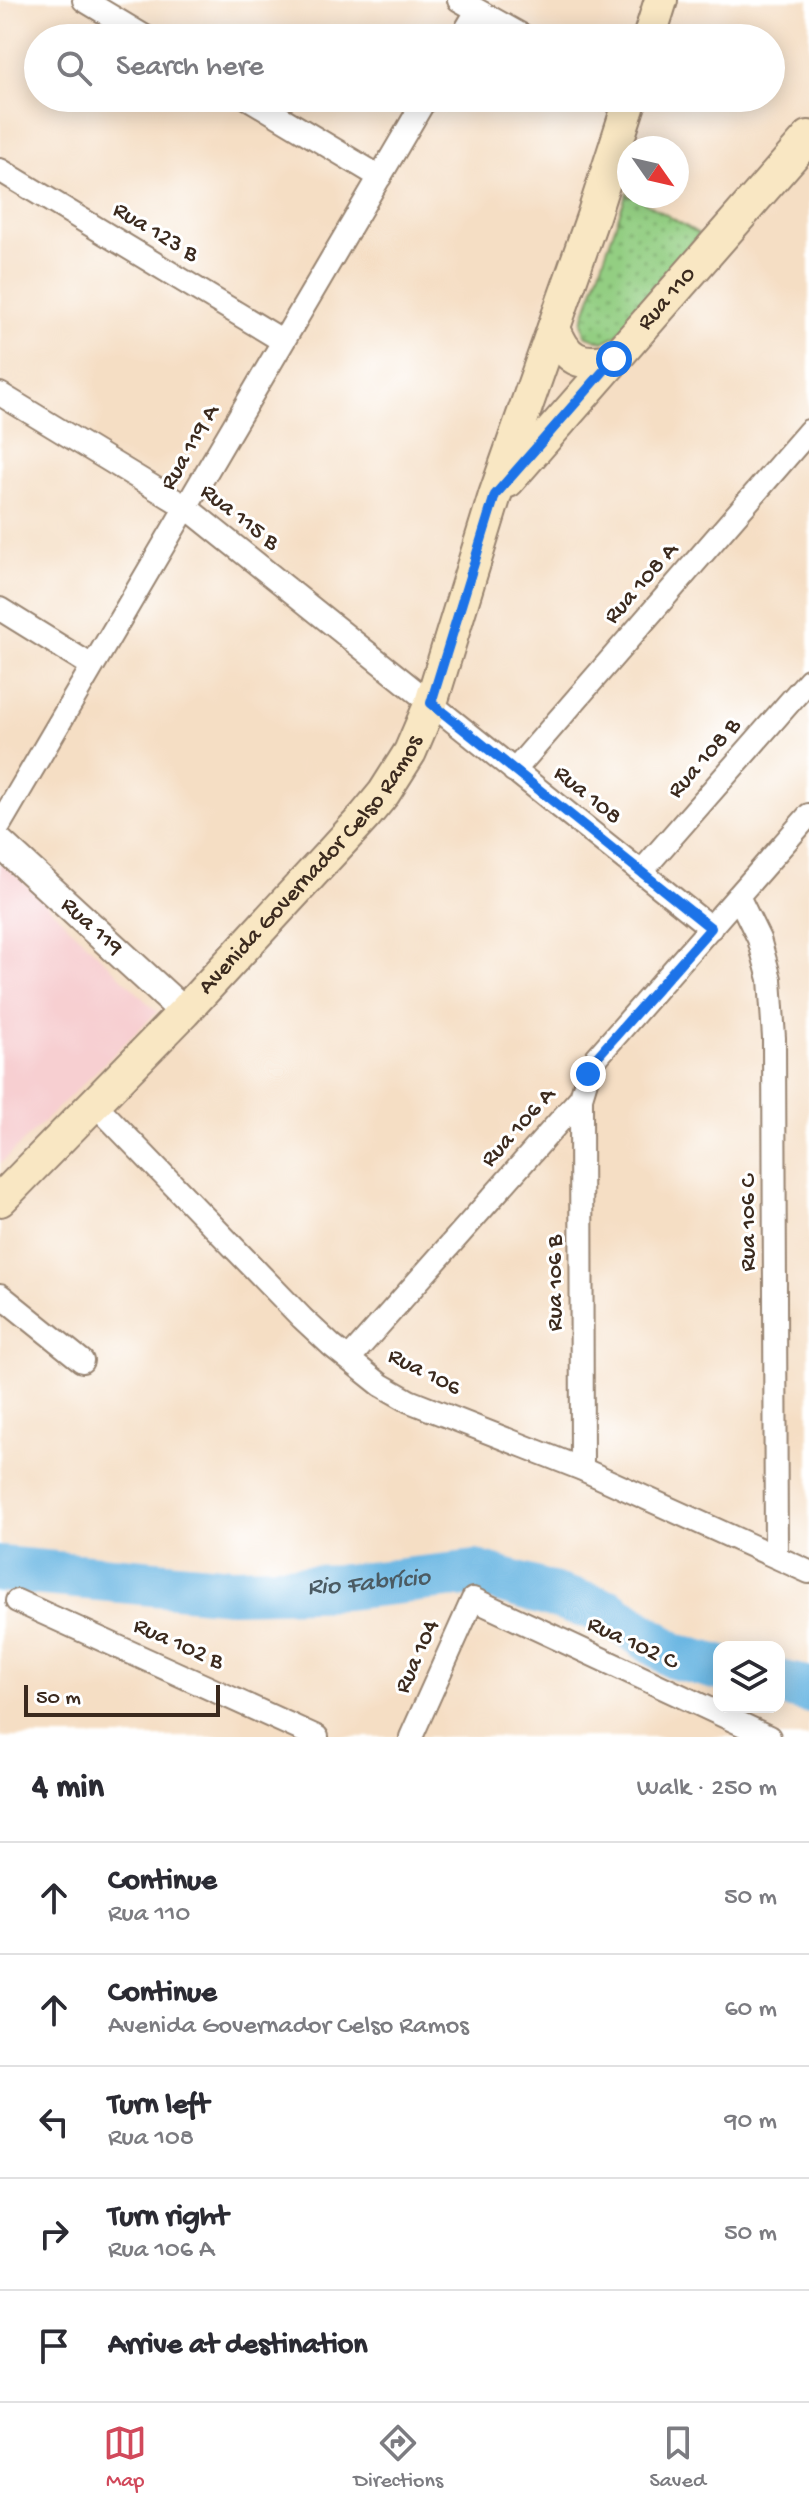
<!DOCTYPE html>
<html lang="en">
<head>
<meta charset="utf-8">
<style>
  :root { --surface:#fff; --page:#f2f2f3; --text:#2b2b33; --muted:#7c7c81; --line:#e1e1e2; --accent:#d1495b }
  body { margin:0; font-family:"Gochi Hand",sans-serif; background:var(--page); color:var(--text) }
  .controls { position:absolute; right:24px; bottom:24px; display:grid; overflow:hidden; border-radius:16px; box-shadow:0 4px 20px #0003 }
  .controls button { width:72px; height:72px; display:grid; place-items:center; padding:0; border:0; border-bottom:2px solid var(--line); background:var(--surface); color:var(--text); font:40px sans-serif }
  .compass { position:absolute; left:617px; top:136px; width:72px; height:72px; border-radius:50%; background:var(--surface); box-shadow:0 4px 20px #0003; rotate:124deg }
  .scale { position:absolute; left:24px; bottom:20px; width:196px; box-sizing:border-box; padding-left:8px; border:4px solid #3b2a1e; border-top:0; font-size:22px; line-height:28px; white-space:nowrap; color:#3b2a1e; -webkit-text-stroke:6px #fff; paint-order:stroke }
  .stop { position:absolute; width:24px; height:24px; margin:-18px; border:6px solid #1a73e8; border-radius:50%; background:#fff }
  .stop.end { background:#1a73e8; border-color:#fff; box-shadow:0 2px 8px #0008 }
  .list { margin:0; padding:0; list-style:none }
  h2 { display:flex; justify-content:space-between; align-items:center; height:104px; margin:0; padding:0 32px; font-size:34px }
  h2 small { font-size:26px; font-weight:400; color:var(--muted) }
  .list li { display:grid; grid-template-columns:52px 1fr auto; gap:24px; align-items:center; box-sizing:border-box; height:112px; padding:0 32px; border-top:2px solid var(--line) }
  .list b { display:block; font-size:30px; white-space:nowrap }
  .list p { margin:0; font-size:26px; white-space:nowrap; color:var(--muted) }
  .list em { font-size:26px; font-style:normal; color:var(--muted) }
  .icon { flex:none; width:44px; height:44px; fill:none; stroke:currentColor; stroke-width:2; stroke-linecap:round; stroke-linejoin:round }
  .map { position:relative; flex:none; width:809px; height:1737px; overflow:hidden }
  .search { position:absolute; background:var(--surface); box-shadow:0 4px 20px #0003; left:24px; right:24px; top:24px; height:88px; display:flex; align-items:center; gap:20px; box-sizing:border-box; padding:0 28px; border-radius:44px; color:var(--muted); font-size:30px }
  .sheet { height:664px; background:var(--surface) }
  nav { display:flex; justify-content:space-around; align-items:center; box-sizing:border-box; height:112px; border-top:2px solid var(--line); background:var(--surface); font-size:22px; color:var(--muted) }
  nav a { display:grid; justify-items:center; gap:4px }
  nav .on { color:var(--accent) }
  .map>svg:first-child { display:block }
  .built { fill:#f7cfd1 }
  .green { fill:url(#green-dots); stroke:#677c50; stroke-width:2 }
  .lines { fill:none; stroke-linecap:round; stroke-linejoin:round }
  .river { stroke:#68b5e2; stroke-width:46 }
  .minor-casing { stroke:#988471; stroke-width:26 }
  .tertiary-casing { stroke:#988471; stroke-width:32 }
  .secondary-casing { stroke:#988471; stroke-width:36 }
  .minor { stroke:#fff; stroke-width:22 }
  .tertiary { stroke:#fff; stroke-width:28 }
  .secondary { stroke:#f9e7c3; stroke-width:32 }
  .route { stroke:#1a73e8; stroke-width:10 }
  .labels { text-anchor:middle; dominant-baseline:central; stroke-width:6; stroke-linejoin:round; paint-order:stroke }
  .street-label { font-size:24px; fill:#3b2a1e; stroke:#fff }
  .water-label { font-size:26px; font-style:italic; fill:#4b5b63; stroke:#fff }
</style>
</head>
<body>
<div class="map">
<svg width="809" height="1737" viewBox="0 0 809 1737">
  <defs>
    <pattern id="green-dots" width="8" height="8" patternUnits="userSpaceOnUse" patternTransform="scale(2)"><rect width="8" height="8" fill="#93ce82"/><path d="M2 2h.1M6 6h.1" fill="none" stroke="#79a76a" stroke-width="1.8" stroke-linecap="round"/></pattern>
  </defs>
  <rect width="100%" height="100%" fill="#fff"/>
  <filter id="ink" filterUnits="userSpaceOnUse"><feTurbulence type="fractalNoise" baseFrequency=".0125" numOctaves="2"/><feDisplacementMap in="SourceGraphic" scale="16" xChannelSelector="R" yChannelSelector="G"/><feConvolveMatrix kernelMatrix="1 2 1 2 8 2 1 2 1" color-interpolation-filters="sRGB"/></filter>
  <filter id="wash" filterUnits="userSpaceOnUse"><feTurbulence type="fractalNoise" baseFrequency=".006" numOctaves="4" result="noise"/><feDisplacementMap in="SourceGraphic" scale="32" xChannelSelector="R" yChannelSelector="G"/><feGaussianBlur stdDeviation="1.8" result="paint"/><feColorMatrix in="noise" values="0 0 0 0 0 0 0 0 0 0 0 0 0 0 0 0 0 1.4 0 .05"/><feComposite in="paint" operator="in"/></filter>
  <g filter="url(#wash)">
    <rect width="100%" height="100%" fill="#f5dec4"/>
    <path class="built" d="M0 863 13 872 157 1012 0 1164Z"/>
    <path class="green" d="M627 192 629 196H634L699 234 617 335 603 342 585 335 582 322Z"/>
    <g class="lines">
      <g class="river">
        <path id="s1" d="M0 1569 231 1590 347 1587 476 1573 609 1612 674 1656 719 1668"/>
        <path d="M779 1683 809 1690"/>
      </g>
    </g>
  </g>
  <g filter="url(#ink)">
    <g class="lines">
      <defs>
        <path id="minor" d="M84 0 147 38
          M459 0 527 38
          M461 38 477 11
          M248 98 380 177
          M0 170 283 341
          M0 394 186 507 711 928
          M0 609 92 666
          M514 771 809 431
          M0 824 426 98
          M641 872 809 680
          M738 896 759 939 770 979 774 1038 776 1557
          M581 1097 582 1469
          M95 1104 302 1318 332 1346 381 1385 409 1401 582 1469 809 1572
          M0 1295 82 1361
          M349 1359 581 1097 588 1074 597 1057 809 815
          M17 1601 317 1737
          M411 1737 473 1599 769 1737"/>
        <g id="tertiary">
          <path id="s2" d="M0 843 184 1012"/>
        </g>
        <g id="secondary">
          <path d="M649 38 661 0"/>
          <path d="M554 328C566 360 580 367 614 359"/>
          <path id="s3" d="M508 481 809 137"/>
          <path id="s4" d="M0 1200 184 1012 365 816 384 793 410 752 431 703 495 495 593 216 631 98"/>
        </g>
      </defs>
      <use href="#minor" class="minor-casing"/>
      <use href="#tertiary" class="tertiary-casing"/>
      <use href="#secondary" class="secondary-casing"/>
      <use href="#minor" class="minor"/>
      <use href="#tertiary" class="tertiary"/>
      <use href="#secondary" class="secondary"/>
    </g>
  </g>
  <g class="lines" filter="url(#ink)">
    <path class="route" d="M588 1074 597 1057 711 928 431 703 495 495 614 359"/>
  </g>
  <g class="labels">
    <g class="street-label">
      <text transform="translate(155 233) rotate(31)">Rua 123 B</text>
      <text stroke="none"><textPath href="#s3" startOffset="242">Rua 110</textPath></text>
      <text transform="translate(191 448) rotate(-60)">Rua 119 A</text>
      <text transform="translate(239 518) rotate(38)">Rua 115 B</text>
      <text transform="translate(642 584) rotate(-49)">Rua 108 A</text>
      <text transform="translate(705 759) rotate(-49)">Rua 108 B</text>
      <text transform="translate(587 796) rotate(39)">Rua 108</text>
      <text stroke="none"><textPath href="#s4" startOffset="458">Avenida Governador Celso Ramos</textPath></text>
      <text stroke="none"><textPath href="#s2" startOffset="124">Rua 119</textPath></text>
      <text transform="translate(519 1128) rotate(-48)">Rua 106 A</text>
      <text transform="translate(749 1223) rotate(-90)">Rua 106 C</text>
      <text transform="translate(556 1283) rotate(-90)">Rua 106 B</text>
      <text transform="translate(424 1373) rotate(27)">Rua 106</text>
      <text transform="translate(632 1644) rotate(25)">Rua 102 C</text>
      <text transform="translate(178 1645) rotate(24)">Rua 102 B</text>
      <text transform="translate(418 1657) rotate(-66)">Rua 104</text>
    </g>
    <g class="water-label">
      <text stroke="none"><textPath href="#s1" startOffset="370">Rio Fabrício</textPath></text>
    </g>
  </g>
</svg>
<div class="controls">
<button><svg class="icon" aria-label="layers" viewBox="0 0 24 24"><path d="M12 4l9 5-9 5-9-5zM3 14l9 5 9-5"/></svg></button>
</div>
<svg class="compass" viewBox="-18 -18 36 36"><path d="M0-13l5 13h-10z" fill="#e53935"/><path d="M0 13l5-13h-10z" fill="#7c7c81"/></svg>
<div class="scale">50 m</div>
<div class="stop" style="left:614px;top:359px"></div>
<div class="stop end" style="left:588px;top:1074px"></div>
<div class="search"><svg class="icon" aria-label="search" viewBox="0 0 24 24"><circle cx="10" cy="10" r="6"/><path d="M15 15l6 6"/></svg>Search here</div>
</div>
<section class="sheet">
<h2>4 min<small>Walk · 250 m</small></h2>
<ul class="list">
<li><svg class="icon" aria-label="ahead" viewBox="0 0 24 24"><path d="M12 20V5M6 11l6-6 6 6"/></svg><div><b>Continue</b><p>Rua 110</p></div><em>50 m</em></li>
<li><svg class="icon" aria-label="ahead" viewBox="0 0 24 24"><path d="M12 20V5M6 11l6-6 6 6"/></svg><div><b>Continue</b><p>Avenida Governador Celso Ramos</p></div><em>60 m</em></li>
<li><svg class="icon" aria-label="left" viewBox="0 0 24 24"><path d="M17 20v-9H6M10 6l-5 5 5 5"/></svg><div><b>Turn left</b><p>Rua 108</p></div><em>90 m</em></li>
<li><svg class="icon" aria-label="right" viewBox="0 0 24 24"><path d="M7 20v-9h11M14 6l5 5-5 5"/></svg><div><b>Turn right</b><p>Rua 106 A</p></div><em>50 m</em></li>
<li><svg class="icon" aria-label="arrive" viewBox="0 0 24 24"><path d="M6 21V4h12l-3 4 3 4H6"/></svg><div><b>Arrive at destination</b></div></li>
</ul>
</section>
<nav>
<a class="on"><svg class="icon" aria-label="map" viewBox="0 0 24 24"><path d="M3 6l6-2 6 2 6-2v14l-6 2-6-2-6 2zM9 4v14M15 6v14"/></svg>Map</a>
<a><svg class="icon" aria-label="directions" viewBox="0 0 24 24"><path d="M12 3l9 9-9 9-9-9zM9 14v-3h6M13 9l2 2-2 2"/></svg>Directions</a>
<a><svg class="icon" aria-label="saved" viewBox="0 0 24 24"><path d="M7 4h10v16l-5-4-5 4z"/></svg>Saved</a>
</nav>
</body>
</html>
